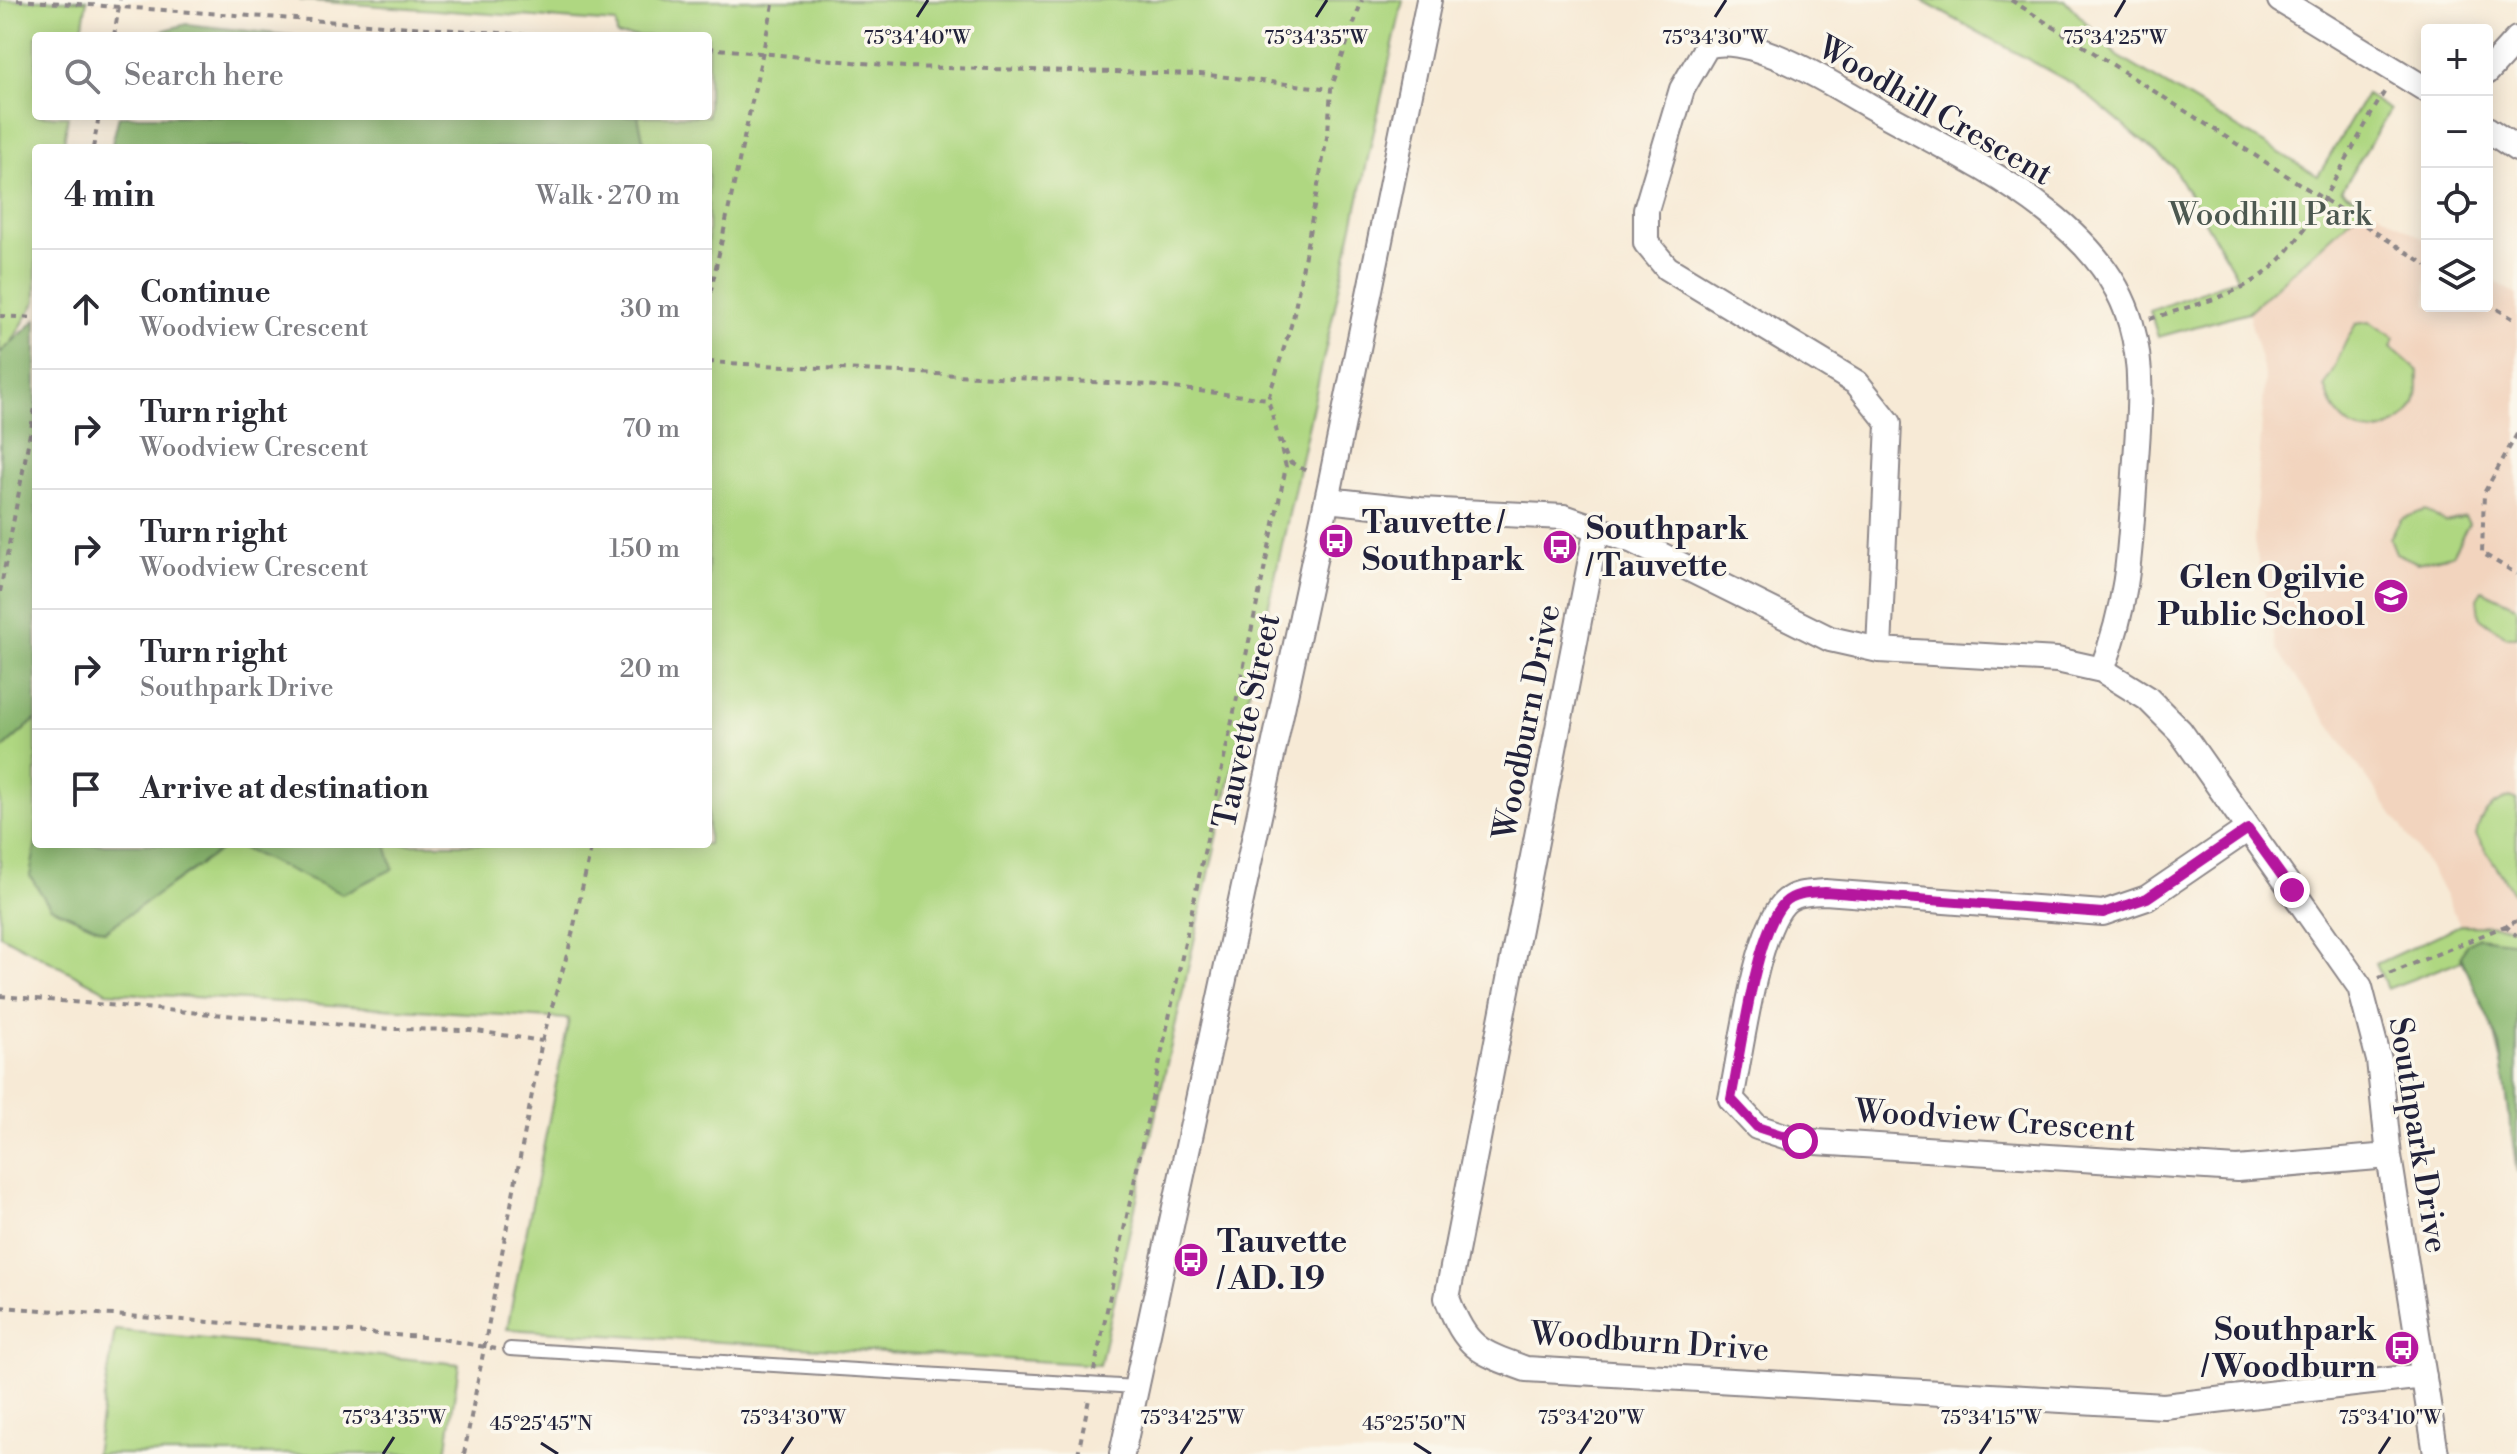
<!DOCTYPE html>
<html lang="en">
<head>
<meta charset="utf-8">
<style>
  :root { --surface:#fff; --page:#f7f7f7; --text:#2b2b33; --muted:#7c7c81; --line:#e1e1e2 }
  body { margin:0; font-family:"Libre Bodoni",serif; background:var(--page); color:var(--text) }
  .controls { position:absolute; right:24px; top:24px; display:grid; overflow:hidden; border-radius:8px; box-shadow:0 4px 20px #0003 }
  .controls button { width:72px; height:72px; display:grid; place-items:center; padding:0; border:0; border-bottom:2px solid var(--line); background:var(--surface); color:var(--text); font:40px sans-serif }
  .stop { position:absolute; width:24px; height:24px; margin:-18px; border:6px solid #b5179e; border-radius:50%; background:#fff }
  .stop.end { background:#b5179e; border-color:#fff; box-shadow:0 2px 8px #0008 }
  .list { margin:0; padding:0; list-style:none }
  h2 { display:flex; justify-content:space-between; align-items:center; height:104px; margin:0; padding:0 32px; font-size:34px }
  h2 small { font-size:26px; font-weight:400; color:var(--muted) }
  .list li { display:grid; grid-template-columns:52px 1fr auto; gap:24px; align-items:center; box-sizing:border-box; height:120px; padding:0 32px; border-top:2px solid var(--line) }
  .list b { display:block; font-size:30px; white-space:nowrap }
  .list p { margin:0; font-size:26px; white-space:nowrap; color:var(--muted) }
  .list em { font-size:26px; font-style:normal; color:var(--muted) }
  .icon { flex:none; width:44px; height:44px; fill:none; stroke:currentColor; stroke-width:2; stroke-linecap:round; stroke-linejoin:round }
  .map { position:relative; flex:none; width:2517px; height:1454px; overflow:hidden }
  .search { position:absolute; background:var(--surface); box-shadow:0 4px 20px #0003; left:32px; top:32px; width:680px; height:88px; display:flex; align-items:center; gap:20px; box-sizing:border-box; padding:0 28px; border-radius:8px; color:var(--muted); font-size:30px }
  .panel { position:absolute; background:var(--surface); box-shadow:0 4px 20px #0003; left:32px; top:144px; width:680px; height:704px; border-radius:8px }
  .map>svg:first-child { display:block }
  .built { fill:#f2d4be }
  .green { fill:#afd781; stroke:#687c5e; stroke-width:2 }
  .forest { fill:#8bb86f; stroke:#566d55; stroke-width:2 }
  .lines { fill:none; stroke-linecap:round; stroke-linejoin:round }
  .service-casing { stroke:#8c8688; stroke-width:16 }
  .minor-casing { stroke:#8c8688; stroke-width:28 }
  .path { stroke:#8c8688; stroke-width:4; stroke-dasharray:6 6; stroke-linecap:butt }
  .service { stroke:#fff; stroke-width:12 }
  .minor { stroke:#fff; stroke-width:24 }
  .route { stroke:#b5179e; stroke-width:10 }
  .ticks { fill:none; stroke:#22223b; stroke-width:3 }
  .labels { text-anchor:middle; dominant-baseline:central; stroke-width:7; stroke-linejoin:round; paint-order:stroke }
  .street-label { font-size:32px; fill:#22223b; stroke:#fbf7ec }
  .park-label { font-size:32px; fill:#4c5850; stroke:#fbf7ec }
  .poi-label { font-size:32px; font-weight:bold; fill:#22223b; stroke:#fbf7ec; text-anchor:start }
  .ticks-label { font-size:20px; text-anchor:middle; fill:#22223b; stroke:#fbf7ec; stroke-width:7; stroke-linejoin:round; paint-order:stroke }
</style>
</head>
<body>
<div class="map">
<svg width="2517" height="1454" viewBox="0 0 2517 1454">
  <rect width="100%" height="100%" fill="#fbf7ec"/>
  <filter id="ink" filterUnits="userSpaceOnUse"><feTurbulence type="fractalNoise" baseFrequency=".0125" numOctaves="2"/><feDisplacementMap in="SourceGraphic" scale="16" xChannelSelector="R" yChannelSelector="G"/><feConvolveMatrix kernelMatrix="1 2 1 2 8 2 1 2 1" color-interpolation-filters="sRGB"/></filter>
  <filter id="wash" filterUnits="userSpaceOnUse"><feTurbulence type="fractalNoise" baseFrequency=".006" numOctaves="4" result="noise"/><feDisplacementMap in="SourceGraphic" scale="32" xChannelSelector="R" yChannelSelector="G"/><feGaussianBlur stdDeviation="1.8" result="paint"/><feColorMatrix in="noise" values="0 0 0 0 0 0 0 0 0 0 0 0 0 0 0 0 0 1.4 0 .05"/><feComposite in="paint" operator="in"/></filter>
  <g filter="url(#wash)">
    <rect width="100%" height="100%" fill="#f7ead6"/>
    <path class="built" d="M2366 205 2427 241V306H2487V277L2517 295V926L2460 925 2432 871 2277 650 2254 542 2265 375 2248 312Z"/>
    <path class="green" d="M0 0H87L81 36H36V116H68L63 148H36V301L11 343 0 353Z
      M299 0H1403L1100 1365 507 1329 569 1019 107 992 0 935V751L36 719V844H708V148H645L638 116H708V36H617L616 23Z
      M1920 0H2065L2116 55 2318 176 2366 95 2390 110 2342 190 2366 205 2248 312 2158 337 2150 311 2238 278 2173 167 2075 85Z
      M2369 322 2395 338 2391 347 2418 371C2417 379 2419 388 2417 396 2413 423 2375 440 2352 427 2336 418 2330 402 2325 386 2337 366 2342 344 2356 324Z
      M2425 510 2446 522 2465 517 2469 523 2452 555 2418 563 2396 553 2390 538 2401 519Z
      M2482 590 2517 607V637H2507L2479 617 2477 598Z
      M2510 797 2517 800 2516 897 2476 835C2480 813 2490 805 2510 797Z
      M2460 925 2517 926V1157L2504 1071 2475 955 2387 989 2376 964Z
      M115 1330 459 1364 446 1454H95Z"/>
    <path class="forest" d="M186 24 294 36H145Z
      M119 116H638L645 148H111Z
      M36 320V719L0 751V353Z
      M36 842V844H229L105 931 50 907 30 876Z
      M232 844H386L393 869 342 894Z
      M2478 937 2517 942V1173L2500 1045 2461 957 2466 945Z"/>
  </g>
  <g filter="url(#ink)">
    <g class="lines">
      <defs>
        <path id="service" d="M510 1349 1136 1387"/>
        <path id="minor" d="M2280 0 2427 90
          M2487 72 2517 39
          M2487 129 2517 149
          M1327 500 1420 510 1564 517 1633 541 1830 639 1879 650 2057 660 2102 670 2147 698 2180 731 2360 987 2379 1060 2389 1156 2436 1454
          M1597 528 1447 1298C1466 1348 1478 1352 1526 1369L2164 1406 2424 1376
          M1879 650 1889 423 1857 383 1667 268 1646 243V210L1682 89 1707 46C1749 32 1831 83 1868 105 1958 157 2101 215 2131 324 2145 372 2138 425 2135 474 2130 549 2129 599 2102 670
          M2248 829 2147 898 2103 913 1825 892C1812 893 1795 892 1784 903 1755 934 1741 1053 1731 1099L1757 1127 1800 1141 2237 1169 2389 1156
          M1122 1454 1331 481 1429 0"/>
      </defs>
      <use href="#service" class="service-casing"/>
      <use href="#minor" class="minor-casing"/>
      <path class="path" d="M17 0 543 36
        M2011 0 2427 265
        M114 36 120 0
        M708 48 905 67 1200 74 1331 89
        M93 148 99 116
        M2487 303 2517 321
        M708 304 774 0
        M0 316 36 318
        M2150 319C2188 306 2237 297 2269 270 2310 237 2355 139 2385 91
        M708 362 1148 385 1268 399
        M2517 434 2484 493 2482 553 2517 574
        M1281 439 1290 462 1310 473
        M0 592 36 402
        M2505 925 2517 936
        M2379 978 2517 921
        M0 996 391 1029 470 1030 542 1041
        M0 1307 436 1338 496 1349
        M1094 1371 1286 467 1268 399 1293 319 1328 132 1331 89 1362 0
        M464 1454 542 1041 569 948 592 844
        M1078 1454 1089 1399"/>
      <use href="#service" class="service"/>
      <use href="#minor" class="minor"/>
    </g>
  </g>
  <g class="lines" filter="url(#ink)">
    <path class="route" d="M1800 1141 1757 1127 1731 1099C1741 1053 1755 933 1784 903 1795 892 1812 893 1825 892L2103 913 2147 898 2248 829 2292 890"/>
  </g>
  <path class="ticks" d="M917 17 928 0M1316 17 1327 0M1715 17 1726 0M2115 17 2125 0M541 1443 558 1454M1414 1443 1431 1454M383 1454 394 1437M782 1454 793 1437M1181 1454 1192 1437M1580 1454 1591 1437M1980 1454 1991 1437M2379 1454 2390 1437"/>
  <defs>
    <symbol id="bus-disc" viewBox="-11 -11 22 22"><circle r="9.5" fill="#b5179e" stroke="#fbf7ec"/><path d="M-5-6H5V4H4V6H2V4H-2V6H-4V4H-5ZM-3.5-4V0h7V-4ZM-3.5 1.2v1.5H-2V1.2ZM2 1.2v1.5H3.5V1.2Z" fill="#fff"/></symbol>
    <symbol id="school-disc" viewBox="-11 -11 22 22"><circle r="9.5" fill="#b5179e" stroke="#fbf7ec"/><path d="M0-5L7-2L0 1L-7-2ZM-4 1L0 2.5L4 1V4Q0 6-4 4Z" fill="#fff"/></symbol>
  </defs>
  <g fill-rule="evenodd">
    <use href="#bus-disc" x="1316" y="521" width="40" height="40"/>
    <use href="#bus-disc" x="1540" y="527" width="40" height="40"/>
    <use href="#school-disc" x="2371" y="576" width="40" height="40"/>
    <use href="#bus-disc" x="1171" y="1240" width="40" height="40"/>
    <use href="#bus-disc" x="2382" y="1328" width="40" height="40"/>
  </g>
  <g class="labels">
    <g class="street-label">
      <text transform="translate(1935 111) rotate(30)">Woodhill Crescent</text>
      <text transform="translate(1247 721) rotate(-78)">Tauvette Street</text>
      <text transform="translate(1527 722) rotate(-79)">Woodburn Drive</text>
      <text transform="translate(1995 1121) rotate(4)">Woodview Crescent</text>
      <text transform="translate(2418 1135) rotate(81)">Southpark Drive</text>
      <text transform="translate(1650 1342) rotate(4)">Woodburn Drive</text>
    </g>
    <g class="park-label">
      <text x="2270" y="215">Woodhill Park</text>
    </g>
    <g class="poi-label">
      <text x="1362" y="523">Tauvette /<tspan x="1362" dy="37">Southpark</tspan></text>
      <text x="1586" y="529">Southpark<tspan x="1586" dy="37">/ Tauvette</tspan></text>
      <text x="2365" y="578" text-anchor="end">Glen Ogilvie<tspan x="2365" dy="37">Public School</tspan></text>
      <text x="1217" y="1242">Tauvette<tspan x="1217" dy="37">/ AD. 19</tspan></text>
      <text x="2376" y="1330" text-anchor="end">Southpark<tspan x="2376" dy="37">/ Woodburn</tspan></text>
    </g>
  </g>
  <g class="ticks-label">
    <text x="2115" y="44">75°34'25"W</text>
    <text x="917" y="44">75°34'40"W</text>
    <text x="1316" y="44">75°34'35"W</text>
    <text x="1715" y="44">75°34'30"W</text>
    <text x="394" y="1424">75°34'35"W</text>
    <text x="793" y="1424">75°34'30"W</text>
    <text x="1192" y="1424">75°34'25"W</text>
    <text x="1591" y="1424">75°34'20"W</text>
    <text x="1991" y="1424">75°34'15"W</text>
    <text x="2390" y="1424">75°34'10"W</text>
    <text x="541" y="1430">45°25'45"N</text>
    <text x="1414" y="1430">45°25'50"N</text>
  </g>
</svg>
<div class="controls">
<button>+</button>
<button>−</button>
<button><svg class="icon" aria-label="locate" viewBox="0 0 24 24"><circle cx="12" cy="12" r="6"/><path d="M12 2v4M12 18v4M2 12h4M18 12h4"/></svg></button>
<button><svg class="icon" aria-label="layers" viewBox="0 0 24 24"><path d="M12 4l9 5-9 5-9-5zM3 14l9 5 9-5"/></svg></button>
</div>
<div class="stop" style="left:1800px;top:1141px"></div>
<div class="stop end" style="left:2292px;top:890px"></div>
<div class="search"><svg class="icon" aria-label="search" viewBox="0 0 24 24"><circle cx="10" cy="10" r="6"/><path d="M15 15l6 6"/></svg>Search here</div>
<section class="panel">
<h2>4 min<small>Walk · 270 m</small></h2>
<ul class="list">
<li><svg class="icon" aria-label="ahead" viewBox="0 0 24 24"><path d="M12 20V5M6 11l6-6 6 6"/></svg><div><b>Continue</b><p>Woodview Crescent</p></div><em>30 m</em></li>
<li><svg class="icon" aria-label="right" viewBox="0 0 24 24"><path d="M7 20v-9h11M14 6l5 5-5 5"/></svg><div><b>Turn right</b><p>Woodview Crescent</p></div><em>70 m</em></li>
<li><svg class="icon" aria-label="right" viewBox="0 0 24 24"><path d="M7 20v-9h11M14 6l5 5-5 5"/></svg><div><b>Turn right</b><p>Woodview Crescent</p></div><em>150 m</em></li>
<li><svg class="icon" aria-label="right" viewBox="0 0 24 24"><path d="M7 20v-9h11M14 6l5 5-5 5"/></svg><div><b>Turn right</b><p>Southpark Drive</p></div><em>20 m</em></li>
<li><svg class="icon" aria-label="arrive" viewBox="0 0 24 24"><path d="M6 21V4h12l-3 4 3 4H6"/></svg><div><b>Arrive at destination</b></div></li>
</ul>
</section>
</div>
</body>
</html>
